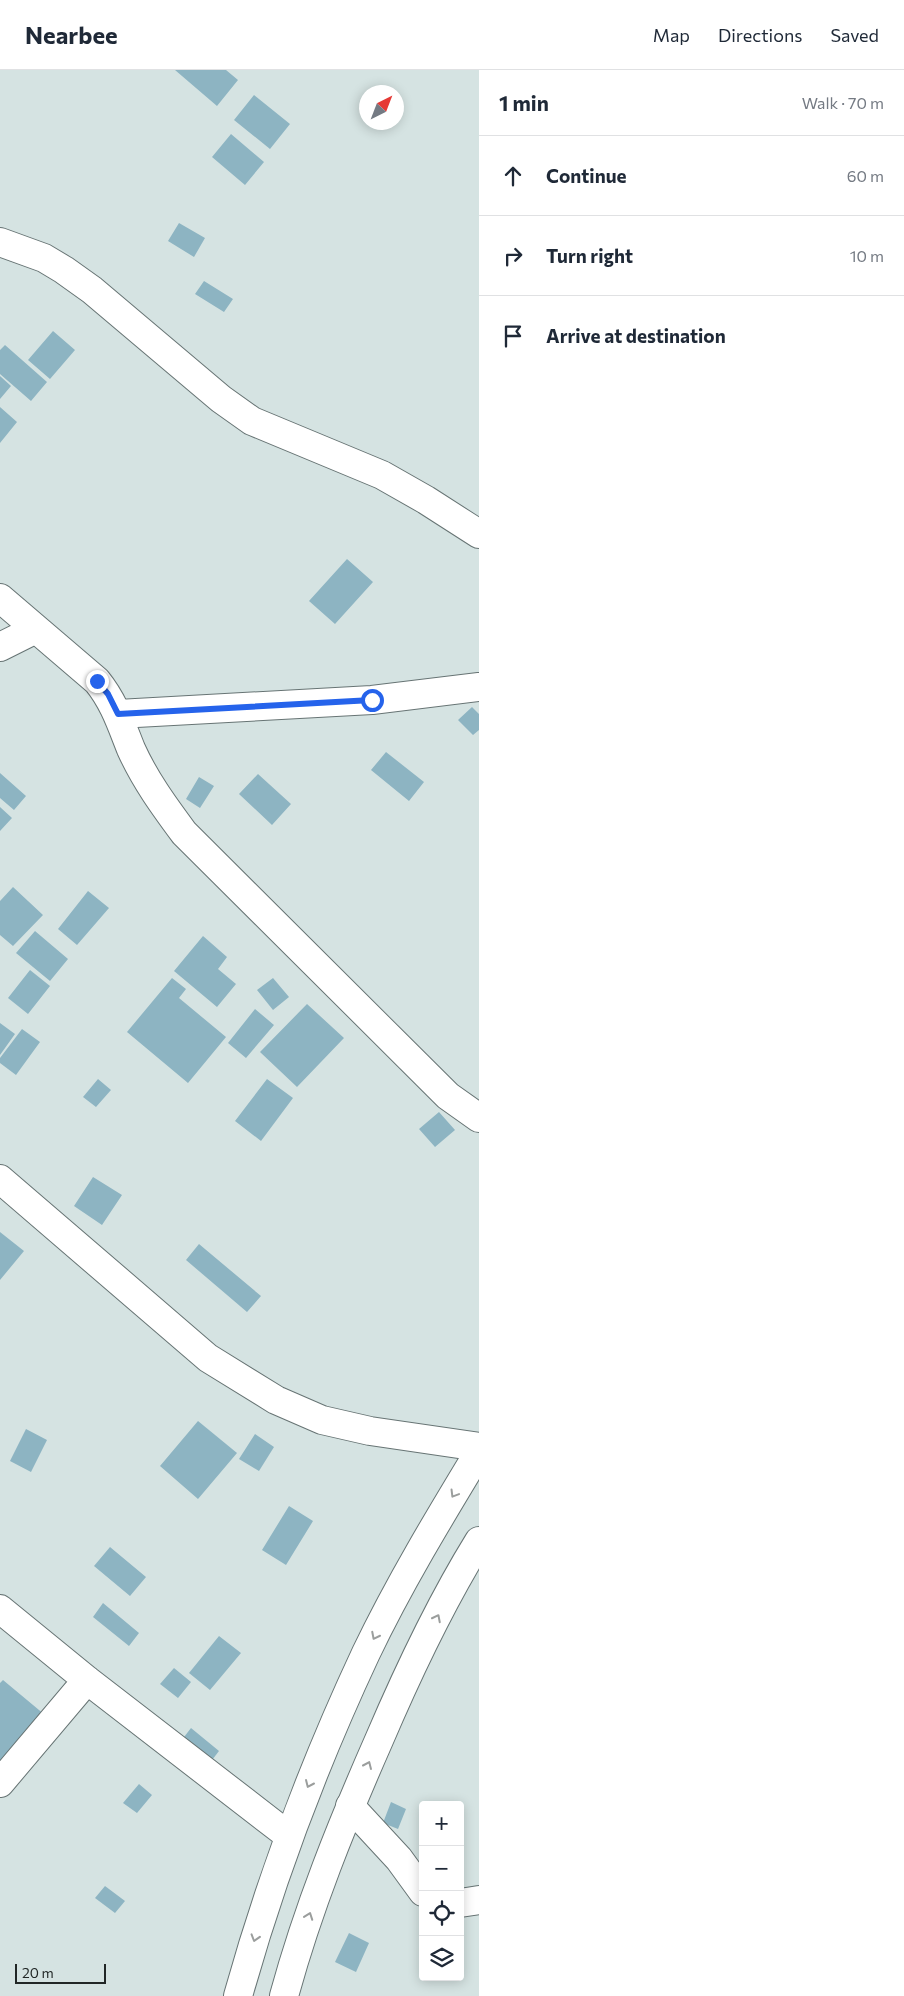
<!DOCTYPE html>
<html lang="en">
<head>
<meta charset="utf-8">
<style>
  :root { --surface:#fff; --page:#f6f6f7; --text:#1f2937; --muted:#747a83; --line:#e0e1e3 }
  body { margin:0; font-family:Commissioner,sans-serif; background:var(--page); color:var(--text) }
  .controls { position:absolute; right:15px; bottom:15px; display:grid; overflow:hidden; border-radius:5px; box-shadow:0 2px 12px #0003 }
  .controls button { width:45px; height:45px; display:grid; place-items:center; padding:0; border:0; border-bottom:1px solid var(--line); background:var(--surface); color:var(--text); font:25px sans-serif }
  .compass { position:absolute; left:359px; top:15px; width:45px; height:45px; border-radius:50%; background:var(--surface); box-shadow:0 2px 12px #0003; rotate:42deg }
  .scale { position:absolute; left:15px; bottom:12px; width:91px; box-sizing:border-box; padding-left:5px; border:2px solid #212726; border-top:0; font-size:14px; line-height:18px; white-space:nowrap; color:#212726; -webkit-text-stroke:4px #d5e3e2; paint-order:stroke }
  .stop { position:absolute; width:15px; height:15px; margin:-11px; border:4px solid #2563eb; border-radius:50%; background:#fff }
  .stop.end { background:#2563eb; border-color:#fff; box-shadow:0 1px 5px #0008 }
  .list { margin:0; padding:0; list-style:none }
  h2 { display:flex; justify-content:space-between; align-items:center; height:65px; margin:0; padding:0 20px; font-size:21px }
  h2 small { font-size:16px; font-weight:400; color:var(--muted) }
  .list li { display:grid; grid-template-columns:32px 1fr auto; gap:15px; align-items:center; box-sizing:border-box; height:80px; padding:0 20px; border-top:1px solid var(--line) }
  .list b { display:block; font-size:19px; white-space:nowrap }
  .list em { font-size:16px; font-style:normal; color:var(--muted) }
  .icon { flex:none; width:28px; height:28px; fill:none; stroke:currentColor; stroke-width:2; stroke-linecap:round; stroke-linejoin:round }
  .map { position:relative; flex:none; width:479px; height:1926px; overflow:hidden }
  header { display:flex; align-items:center; gap:30px; box-sizing:border-box; height:70px; padding:0 25px; background:var(--surface); border-bottom:1px solid var(--line) }
  header strong { font-size:24px }
  nav { display:flex; gap:28px; margin-inline-start:auto; font-size:18px }
  main { display:flex }
  aside { flex:1; background:var(--surface) }
  .map>svg:first-child { display:block }
  .building { fill:#8db4c2 }
  .lines { fill:none; stroke-linecap:round; stroke-linejoin:round }
  .minor-casing { stroke:#677474; stroke-width:30 }
  .major-casing { stroke:#677474; stroke-width:30 }
  .minor { stroke:#fff; stroke-width:28 }
  .major { stroke:#fff; stroke-width:28 }
  .oneway { stroke:#9b9e9d }
  .route { stroke:#2563eb; stroke-width:6 }
</style>
</head>
<body>
<header>
<strong>Nearbee</strong>
<nav><a>Map</a><a>Directions</a><a>Saved</a></nav>
</header>
<main>
<div class="map">
<svg width="479" height="1926" viewBox="0 0 479 1926">
  <rect width="100%" height="100%" fill="#d5e3e2"/>
  <path class="building" d="M175 0H226L238 10 217 36Z
    M254 25 290 54 270 79 234 50Z
    M231 64 264 92 245 115 212 87Z
    M179 153 205 168 194 187 168 171Z
    M204 211 233 229 224 242 195 224Z
    M53 261 75 280 50 309 28 290Z
    M5 275 47 312 31 331 0 304V280Z
    M0 306 11 316 0 329Z
    M0 337 17 352 0 373Z
    M347 489 373 512 335 554 309 531Z
    M472 637 479 644V660L473 665 458 650Z
    M386 682 424 712 409 731 371 700Z
    M0 703 26 726 14 740 0 728Z
    M258 704 291 734 272 755 239 724Z
    M199 707 214 716 200 738 186 729Z
    M0 737 12 748 0 761Z
    M13 817 43 845 13 876 0 865V831Z
    M88 821 109 838 77 875 58 859Z
    M35 861 68 889 50 911 16 883Z
    M203 866 227 887 218 899 236 914 217 937 174 901Z
    M30 900 50 916 28 944 8 928Z
    M172 908 186 919 179 928 226 967 188 1013 127 962Z
    M273 908 289 927 273 940 257 920Z
    M307 934 344 968 297 1017 260 982Z
    M255 939 274 955 246 988 228 973Z
    M0 953 15 964 0 985Z
    M22 959 40 972 16 1005 0 993V988Z
    M98 1009 111 1020 96 1037 83 1027Z
    M267 1009 293 1028 261 1071 235 1051Z
    M439 1042 455 1060 435 1077 419 1059Z
    M93 1107 122 1125 102 1155 74 1136Z
    M0 1162 24 1181 0 1210Z
    M199 1174 261 1226 247 1242 186 1190Z
    M198 1351 237 1383 198 1429 160 1396Z
    M26 1359 47 1370 31 1402 10 1391Z
    M255 1364 274 1377 259 1401 239 1389Z
    M289 1436 313 1451 286 1495 262 1480Z
    M110 1477 146 1507 130 1526 94 1496Z
    M103 1533 139 1563 129 1576 93 1547Z
    M219 1566 241 1583 210 1620 189 1603Z
    M174 1598 191 1612 178 1628 160 1614Z
    M3 1610 57 1655 0 1723V1613Z
    M191 1658 219 1681 209 1694 181 1671Z
    M139 1714 152 1725 137 1743 123 1733Z
    M391 1732 406 1739 398 1759 383 1753Z
    M105 1816 125 1831 115 1843 95 1828Z
    M349 1863 369 1873 356 1902 335 1892Z"/>
  <g class="lines">
    <defs>
      <path id="minor" d="M0 172 44 188 64 200 92 220 221 329 252 351 382 405 426 430 479 464
        M0 528 97 611C114 632 121 654 131 679 145 710 164 736 184 763L448 1026 479 1048
        M0 577 36 559
        M118 644 372 630 479 617
        M0 1109 208 1288 276 1330 322 1350 370 1361 479 1377
        M0 1539 87 1610 289 1766
        M0 1713 87 1610
        M350 1736 399 1789 423 1822
        M460 1833 479 1830"/>
      <path id="major" d="M238 1926C271 1808 314 1694 366 1583 399 1514 439 1448 479 1382
        M284 1926C308 1838 342 1754 379 1670 408 1602 440 1534 479 1471"/>
    </defs>
    <use href="#minor" class="minor-casing"/>
    <use href="#major" class="major-casing"/>
    <use href="#minor" class="minor"/>
    <use href="#major" class="major"/>
  </g>
  <defs><path id="oneway-chevron" d="M-2-3.5L2.5 0L-2 3.5" fill="none" stroke-width="1.6" stroke-linecap="round" stroke-linejoin="round" transform="scale(1.25)"/></defs>
  <g class="oneway">
    <use href="#oneway-chevron" transform="translate(454 1424) rotate(121)"/>
    <use href="#oneway-chevron" transform="translate(437 1548) rotate(-63)"/>
    <use href="#oneway-chevron" transform="translate(375 1566) rotate(117)"/>
    <use href="#oneway-chevron" transform="translate(368 1695) rotate(-66)"/>
    <use href="#oneway-chevron" transform="translate(309 1714) rotate(114)"/>
    <use href="#oneway-chevron" transform="translate(309 1846) rotate(-70)"/>
    <use href="#oneway-chevron" transform="translate(255 1868) rotate(107)"/>
  </g>
  <g class="lines">
    <path class="route" d="M97 611 108 624 118 644 372 630"/>
  </g>
</svg>
<div class="controls">
<button>+</button>
<button>−</button>
<button><svg class="icon" aria-label="locate" viewBox="0 0 24 24"><circle cx="12" cy="12" r="6"/><path d="M12 2v4M12 18v4M2 12h4M18 12h4"/></svg></button>
<button><svg class="icon" aria-label="layers" viewBox="0 0 24 24"><path d="M12 4l9 5-9 5-9-5zM3 14l9 5 9-5"/></svg></button>
</div>
<svg class="compass" viewBox="-18 -18 36 36"><path d="M0-13l5 13h-10z" fill="#e53935"/><path d="M0 13l5-13h-10z" fill="#747a83"/></svg>
<div class="scale">20 m</div>
<div class="stop" style="left:372px;top:630px"></div>
<div class="stop end" style="left:97px;top:611px"></div>
</div>
<aside>
<h2>1 min<small>Walk · 70 m</small></h2>
<ul class="list">
<li><svg class="icon" aria-label="ahead" viewBox="0 0 24 24"><path d="M12 20V5M6 11l6-6 6 6"/></svg><div><b>Continue</b></div><em>60 m</em></li>
<li><svg class="icon" aria-label="right" viewBox="0 0 24 24"><path d="M7 20v-9h11M14 6l5 5-5 5"/></svg><div><b>Turn right</b></div><em>10 m</em></li>
<li><svg class="icon" aria-label="arrive" viewBox="0 0 24 24"><path d="M6 21V4h12l-3 4 3 4H6"/></svg><div><b>Arrive at destination</b></div></li>
</ul>
</aside>
</main>
</body>
</html>
